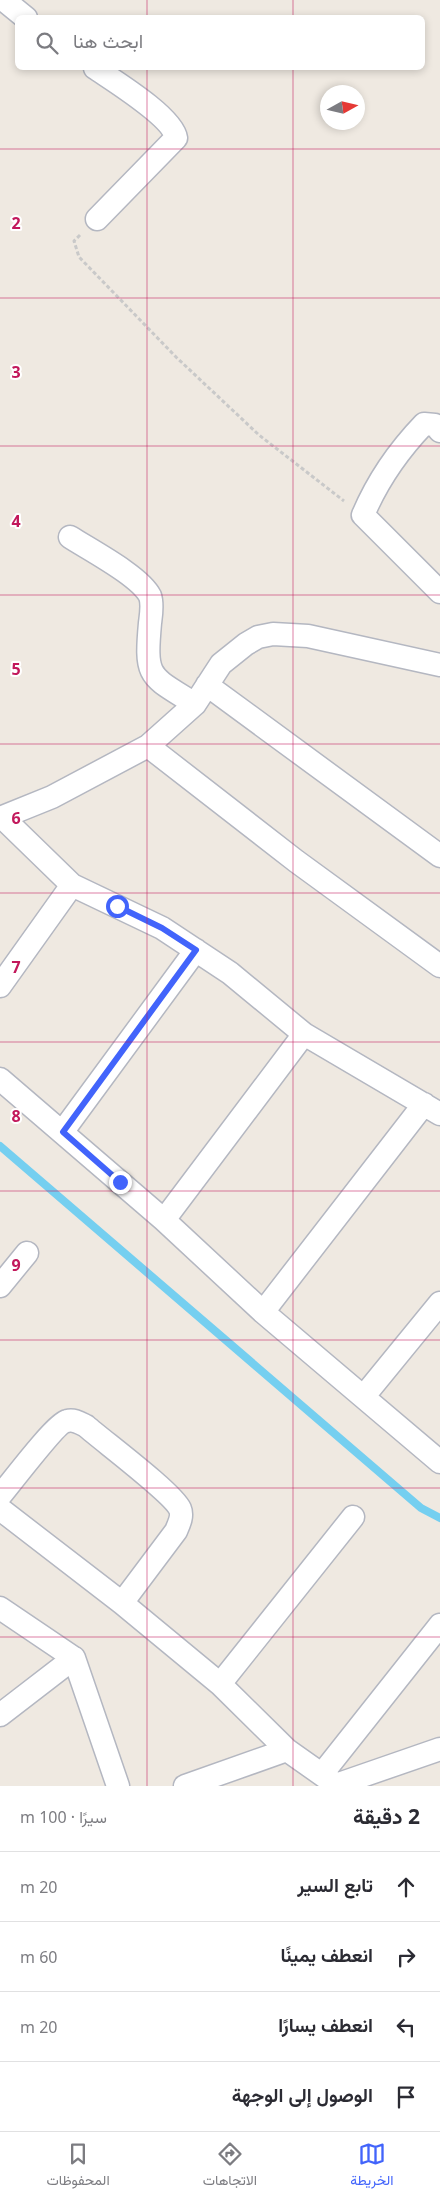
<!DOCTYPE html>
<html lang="ar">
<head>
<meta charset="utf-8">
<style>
  :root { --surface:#fff; --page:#f2f2f3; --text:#2b2b33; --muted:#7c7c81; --line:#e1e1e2; --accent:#4264fb }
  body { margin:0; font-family:"Noto Sans",Vazirmatn,sans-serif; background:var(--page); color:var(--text); direction:rtl }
  .compass { position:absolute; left:320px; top:85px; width:45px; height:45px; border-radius:50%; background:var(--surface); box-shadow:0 2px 8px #0003; rotate:82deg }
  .stop { position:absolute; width:15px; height:15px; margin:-11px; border:4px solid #4264fb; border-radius:50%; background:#fff }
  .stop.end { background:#4264fb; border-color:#fff; box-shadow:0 1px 5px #0008 }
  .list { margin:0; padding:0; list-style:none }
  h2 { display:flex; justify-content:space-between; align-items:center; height:65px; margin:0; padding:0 20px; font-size:21px }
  h2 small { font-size:16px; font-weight:400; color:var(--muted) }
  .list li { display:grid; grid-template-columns:32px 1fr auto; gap:15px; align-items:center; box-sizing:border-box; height:70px; padding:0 20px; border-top:1px solid var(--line) }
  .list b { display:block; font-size:19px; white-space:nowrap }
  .list em { font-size:16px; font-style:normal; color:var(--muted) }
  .icon { flex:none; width:28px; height:28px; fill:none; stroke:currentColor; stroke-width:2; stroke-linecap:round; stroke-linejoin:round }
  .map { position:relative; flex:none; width:440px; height:1786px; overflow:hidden; direction:ltr }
  .search { position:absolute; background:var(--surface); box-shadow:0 2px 8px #0003; left:15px; right:15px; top:15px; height:55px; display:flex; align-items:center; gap:12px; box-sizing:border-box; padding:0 18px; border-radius:8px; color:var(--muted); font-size:19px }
  .sheet { height:345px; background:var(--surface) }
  nav { display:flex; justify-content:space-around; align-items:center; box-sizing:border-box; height:70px; border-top:1px solid var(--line); background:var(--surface); font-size:14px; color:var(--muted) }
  nav a { display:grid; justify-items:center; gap:2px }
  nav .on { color:var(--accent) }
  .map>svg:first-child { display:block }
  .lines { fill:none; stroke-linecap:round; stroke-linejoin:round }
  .stream { stroke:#75cff0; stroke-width:8 }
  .street-casing { stroke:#b4b7c1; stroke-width:25 }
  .path { stroke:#c9c9c9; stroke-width:3; stroke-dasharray:4 2.5; stroke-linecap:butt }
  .street { stroke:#fff; stroke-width:22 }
  .route { stroke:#4264fb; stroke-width:6 }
  .grid { fill:none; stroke:#c2185b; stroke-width:1; stroke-opacity:0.55 }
  .grid-label { font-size:16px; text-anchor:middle; font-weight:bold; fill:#c2185b; stroke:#fff; stroke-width:4; stroke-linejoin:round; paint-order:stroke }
</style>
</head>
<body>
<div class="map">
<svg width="440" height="1786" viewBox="0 0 440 1786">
  <rect width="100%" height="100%" fill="#efe9e1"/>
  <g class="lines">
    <path class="stream" d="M0 1146 421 1508 440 1518"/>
    <defs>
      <path id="street" d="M4 0 26 18
        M95 68C114 81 173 117 176 138L97 219
        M440 431 435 425 424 424C399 450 377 482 363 515L440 592
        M70 537C90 550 140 576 150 596 153 604 151 615 150 623 145 679 149 675 195 704
        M207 685 440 856
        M148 746 296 861 440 966
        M2 817 72 885 162 928 230 973 304 1034 440 1114
        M0 818 52 797 148 746 195 704 221 664 246 644 258 637 273 634 308 636 440 665
        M0 986 72 885
        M0 1079 164 1220 263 1312 440 1462
        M63 1131 196 950
        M164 1220 304 1034
        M0 1286 27 1253
        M263 1312 424 1104
        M364 1396 440 1303
        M0 1496C11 1483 56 1423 67 1421 74 1419 80 1423 86 1426 103 1441 173 1493 180 1509 183 1516 179 1524 176 1531L122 1603
        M0 1509 122 1603 220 1684 287 1750 338 1786
        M0 1608 74 1658 118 1786
        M220 1684 353 1517
        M0 1715 74 1658
        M322 1774 440 1625
        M336 1785 440 1749
        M185 1786 287 1750"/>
    </defs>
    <use href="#street" class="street-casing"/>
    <path class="path" d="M80 235 74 241 79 257 176 357 259 435 344 501"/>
    <use href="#street" class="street"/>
  </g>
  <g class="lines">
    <path class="route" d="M117 906 162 928 196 950 63 1132 120 1182"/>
  </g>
  <path class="grid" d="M147 0V18M293 0V18M147 68V1786M293 68V1786M0 149H440M0 298H440M0 446H440M0 595H440M0 744H440M0 893H440M0 1042H440M0 1191H440M0 1340H440M0 1488H440M0 1637H440"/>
  <g class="grid-label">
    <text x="16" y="229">2</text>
    <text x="16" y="378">3</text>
    <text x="16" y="527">4</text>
    <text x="16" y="675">5</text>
    <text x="16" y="824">6</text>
    <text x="16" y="973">7</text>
    <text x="16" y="1122">8</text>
    <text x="16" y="1271">9</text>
  </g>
</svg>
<svg class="compass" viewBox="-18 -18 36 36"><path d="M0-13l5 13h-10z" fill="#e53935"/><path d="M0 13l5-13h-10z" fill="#7c7c81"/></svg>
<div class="stop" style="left:117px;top:906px"></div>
<div class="stop end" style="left:120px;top:1182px"></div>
<div class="search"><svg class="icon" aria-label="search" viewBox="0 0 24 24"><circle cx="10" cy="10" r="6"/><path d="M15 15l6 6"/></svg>ابحث هنا</div>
</div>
<section class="sheet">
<h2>2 دقيقة<small>سيرًا · 100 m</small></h2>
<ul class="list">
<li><svg class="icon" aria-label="ahead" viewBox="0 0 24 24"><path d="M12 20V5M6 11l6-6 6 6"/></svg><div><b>تابع السير</b></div><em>20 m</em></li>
<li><svg class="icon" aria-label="right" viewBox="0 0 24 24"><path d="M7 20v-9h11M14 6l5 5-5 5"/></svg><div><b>انعطف يمينًا</b></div><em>60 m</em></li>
<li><svg class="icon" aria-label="left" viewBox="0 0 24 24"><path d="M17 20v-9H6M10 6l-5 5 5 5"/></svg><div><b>انعطف يسارًا</b></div><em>20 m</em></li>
<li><svg class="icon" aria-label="arrive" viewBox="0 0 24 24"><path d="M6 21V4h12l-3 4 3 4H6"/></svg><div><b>الوصول إلى الوجهة</b></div></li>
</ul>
</section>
<nav>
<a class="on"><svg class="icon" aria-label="map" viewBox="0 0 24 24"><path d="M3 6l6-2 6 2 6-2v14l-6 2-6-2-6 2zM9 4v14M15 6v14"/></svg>الخريطة</a>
<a><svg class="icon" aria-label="directions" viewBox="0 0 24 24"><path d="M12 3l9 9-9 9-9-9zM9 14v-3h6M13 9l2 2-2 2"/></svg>الاتجاهات</a>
<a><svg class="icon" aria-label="saved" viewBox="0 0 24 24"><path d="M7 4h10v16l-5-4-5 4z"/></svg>المحفوظات</a>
</nav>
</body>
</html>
